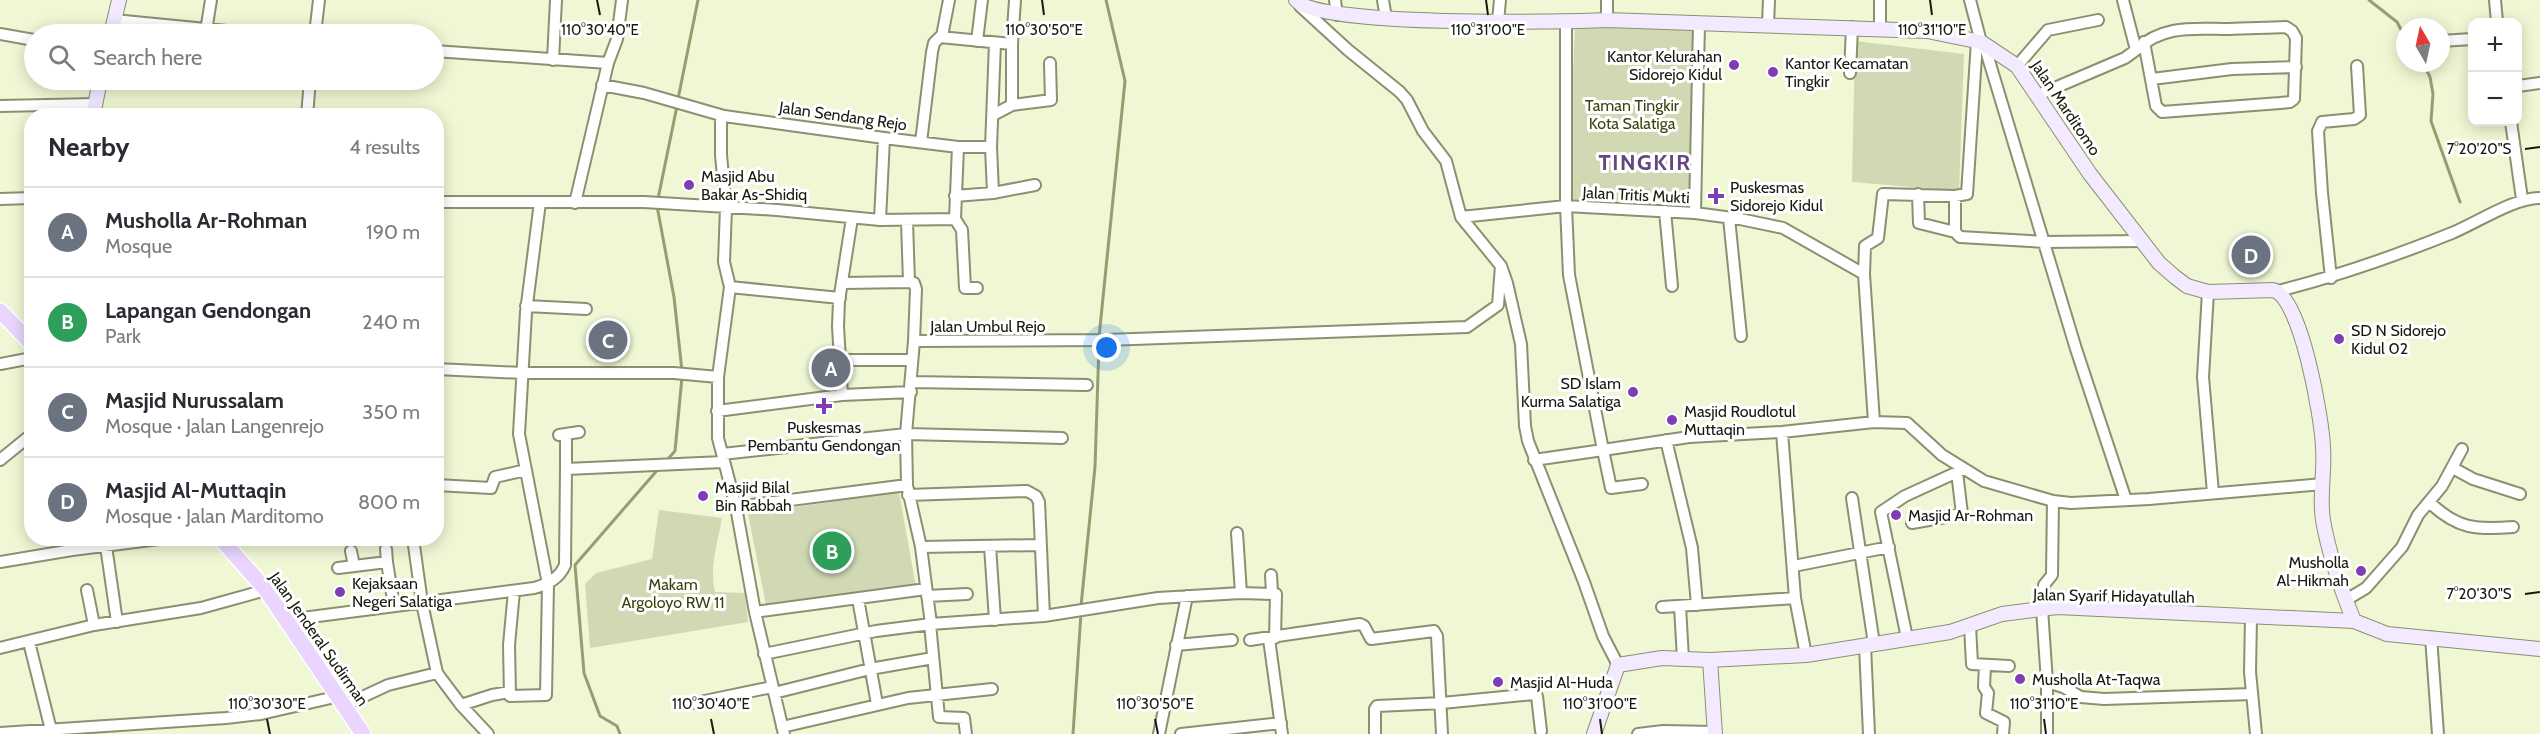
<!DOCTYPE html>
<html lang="en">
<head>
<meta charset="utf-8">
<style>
  :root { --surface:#fff; --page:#f7f7f7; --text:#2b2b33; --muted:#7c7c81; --line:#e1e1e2; --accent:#7e3db1 }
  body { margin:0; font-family:Cabin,sans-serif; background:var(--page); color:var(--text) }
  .controls { position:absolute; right:18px; top:18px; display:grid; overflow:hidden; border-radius:12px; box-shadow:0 3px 15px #0003 }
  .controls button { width:54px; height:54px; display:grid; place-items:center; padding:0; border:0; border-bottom:2px solid var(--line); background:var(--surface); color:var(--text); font:30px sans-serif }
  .compass { position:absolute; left:2396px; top:18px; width:54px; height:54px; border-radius:50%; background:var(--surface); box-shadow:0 3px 15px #0003; rotate:351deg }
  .you { position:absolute; left:1107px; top:348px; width:21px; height:21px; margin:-15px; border:4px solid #fff; border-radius:50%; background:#1a73e8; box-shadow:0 0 0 9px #1a73e833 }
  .badge { display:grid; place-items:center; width:39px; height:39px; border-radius:50%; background:var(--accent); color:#fff; font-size:20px; font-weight:700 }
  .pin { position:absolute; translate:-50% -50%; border:3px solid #fff; box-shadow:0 2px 6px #0006 }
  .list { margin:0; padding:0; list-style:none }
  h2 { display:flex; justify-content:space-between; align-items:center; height:78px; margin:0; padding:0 24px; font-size:26px }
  h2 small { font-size:20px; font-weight:400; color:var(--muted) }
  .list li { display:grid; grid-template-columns:39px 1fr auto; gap:18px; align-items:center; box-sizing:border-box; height:90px; padding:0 24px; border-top:2px solid var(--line) }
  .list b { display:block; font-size:22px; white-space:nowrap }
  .list p { margin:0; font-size:20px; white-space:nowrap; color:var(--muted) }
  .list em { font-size:20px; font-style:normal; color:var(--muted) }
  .icon { flex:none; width:33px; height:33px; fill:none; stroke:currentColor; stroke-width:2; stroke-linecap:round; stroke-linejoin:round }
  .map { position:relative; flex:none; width:2540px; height:734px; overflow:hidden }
  .search { position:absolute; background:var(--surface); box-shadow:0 3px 15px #0003; left:24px; top:24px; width:420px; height:66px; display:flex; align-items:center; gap:15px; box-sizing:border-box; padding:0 21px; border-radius:33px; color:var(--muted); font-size:22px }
  .panel { position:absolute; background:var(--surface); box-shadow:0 3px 15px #0003; left:24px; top:108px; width:420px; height:438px; border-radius:24px }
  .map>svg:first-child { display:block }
  .green { fill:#d1d9b4 }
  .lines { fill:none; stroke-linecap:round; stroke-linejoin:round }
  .stream { stroke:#959e71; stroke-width:3 }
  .street-casing { stroke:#8a9071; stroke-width:14 }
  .secondary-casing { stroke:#8a9071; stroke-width:16 }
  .primary-casing { stroke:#fff; stroke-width:18 }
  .street { stroke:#fff; stroke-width:10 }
  .secondary { stroke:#f4eaff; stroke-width:14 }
  .primary { stroke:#e9d5fe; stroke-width:15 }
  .ticks { fill:none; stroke:#181a0e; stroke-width:2 }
  .poi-dot { fill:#7e3db1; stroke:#fff; stroke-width:2 }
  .labels { text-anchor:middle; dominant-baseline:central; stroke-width:6; stroke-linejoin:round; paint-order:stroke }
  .poi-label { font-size:16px; fill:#181a0e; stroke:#fff; text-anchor:start }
  .park-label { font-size:16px; fill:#3b430d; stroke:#fff }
  .street-label { font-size:16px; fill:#181a0e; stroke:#fff }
  .district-label { font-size:22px; font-weight:bold; letter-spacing:1.5px; fill:#664682; stroke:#fff }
  .ticks-label { font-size:15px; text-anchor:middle; fill:#181a0e; stroke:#fff; stroke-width:6; stroke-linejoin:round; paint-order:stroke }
</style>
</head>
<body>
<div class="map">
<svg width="2540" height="734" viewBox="0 0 2540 734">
  <rect width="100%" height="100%" fill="#eff7d4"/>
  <path class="green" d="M1575 25 1696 29 1689 203 1568 199Z
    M1855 41 1964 54 1959 191 1852 182Z
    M899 492 916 587 767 610 748 514Z
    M659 510 722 518C718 542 709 567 715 592L745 593 748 622 590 648 585 584 596 573 652 559Z"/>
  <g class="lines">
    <path class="stream" d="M2369 0 2397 22 2405 37
      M2423 63 2430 77 2433 94 2431 121 2460 202
      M678 99 698 0
      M658 199 677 106
      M657 206 674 297 682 371
      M1099 337 1125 81 1106 0
      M667 460 675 451 682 377
      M1081 606 1095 467 1099 344
      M620 734 617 726 600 716 584 673 575 565 660 467
      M1073 734 1081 613"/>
    <defs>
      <path id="street" d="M1335 0 1337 15
        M1383 0 1386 18
        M1970 0 1981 42
        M2495 0 2497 22
        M1300 6 1348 50 1400 92 1407 100 1423 131 1446 161 1461 217 1501 266 1507 283 1521 344 1525 426 1528 441 1584 582 1603 636 1618 665
        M114 20 257 34
        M1607 20V0
        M1498 21 1500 0
        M1566 22V206L1569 275 1603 450 1689 437 1782 432 1874 422 1907 423 1942 455 1984 481 2053 501 2071 503 2149 499 2323 484
        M1768 24 1769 0
        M1880 28V0
        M206 31 211 0
        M0 34 34 40
        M315 34 319 0
        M942 36 949 0
        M977 41 982 0
        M2441 41 2472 39
        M1012 44 1015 0
        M1984 44 2076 349 2126 500
        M2136 50C2163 24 2195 29 2229 29 2248 28 2267 28 2286 27L2292 31 2296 38 2294 99 2290 102 2280 103 2162 112 2156 106 2144 42
        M434 51 608 63 575 203
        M553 60 556 0
        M608 63 617 39 622 0
        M2017 66 2048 30 2098 20
        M1850 73 1852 27
        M2152 79 2232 69 2296 67
        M602 85 644 93 724 116 884 138 958 147H991
        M2518 86 2540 83
        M2038 95 2125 58 2136 50 2123 0
        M0 106 95 104
        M993 115 1012 105 1051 100 1050 63
        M307 116 310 80
        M724 116 721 121V155L726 208 724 262 730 287 718 377V438L736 507 755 612 784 734
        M2511 122 2522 199
        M921 142 932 52 934 43 940 37 1012 44V105
        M993 193 991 147 995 43
        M1918 194 1919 223 1955 232 1960 237 2045 242 2143 241
        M955 196 993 193 1035 185
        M0 199 32 198
        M436 202H644L777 210 880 220 955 219 958 147
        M1665 211 1672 286
        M1695 213 1699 23
        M1461 217 1566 206 1695 213 1740 219 1783 228 1864 274 1874 422
        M1729 218 1741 336
        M955 219 962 230 965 288H977
        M880 220 884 138
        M1955 232V196
        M1864 274 1865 246 1878 238 1883 194 1955 196 1967 194 1977 41
        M2331 278 2322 193 2318 131 2322 122 2354 119 2360 115 2357 66
        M909 282 914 283 916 289 914 341
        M843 283 909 282 907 221
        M730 287 840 298
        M2278 291C2338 276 2395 256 2452 233 2476 223 2516 197 2540 198
        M2208 292 2203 377 2213 493
        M526 306 586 309
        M840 360H912
        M0 364 32 358
        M436 369 523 373H674L718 377
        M911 382 1087 385
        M842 395 838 326 839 301 852 218
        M717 411 842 395 911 392
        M1782 432 1795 598 1806 655
        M559 435 579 432
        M1666 440 1692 548 1697 605
        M722 454 906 434 1062 438
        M0 460 32 434
        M1534 460 1603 450 1611 488 1642 484
        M2453 468 2473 479 2520 494
        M566 469V435
        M436 485 491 488 495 477 526 470
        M908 495 1027 491 1036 496 1039 502 1044 616
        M1852 498 1874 644
        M2430 503C2458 529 2476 530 2513 527
        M736 507 907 485
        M1912 523 1962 514 1957 472
        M1237 533 1241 593
        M413 538 422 603 437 673 461 705 488 734
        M106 546 117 622
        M990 546 995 620
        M921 547 1040 545
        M386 549 387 562
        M351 551 354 566
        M0 562 72 550 167 538
        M1794 566 1889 547
        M338 568 387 562 394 606
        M1271 575 1272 593
        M87 590 94 625
        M514 591 509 645 510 696 546 695 548 584 519 434 526 312 540 202
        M927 596 967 594
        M858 599 877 704
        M2346 600 2366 588 2402 547 2418 515 2442 486 2462 449
        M1680 606 1683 659
        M1662 607 1795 598
        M755 612 926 589
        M2251 617 2250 672 2256 734
        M287 620 534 588C548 584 559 579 565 565L566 469 723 462
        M930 624 939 717 964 718 966 734
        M931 624 921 547 907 485 906 434 914 341 1106 340 1467 327 1498 305 1501 266
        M1970 626 1972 664 2009 666
        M2431 637 2438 734
        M1907 638 1881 512 1905 496 1964 469
        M1269 639 1282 734
        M1250 640 1360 624 1364 626 1371 639 1434 631 1437 636 1442 734
        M29 642 52 734
        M1176 645 1232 640
        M1865 646 1869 734
        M0 648 94 625 201 608 266 590
        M764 654 876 631 931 624 1044 616 1158 598 1241 593 1276 594 1275 638
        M1985 665 1984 687 1988 693 1986 713 2004 722 2003 734
        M2047 682 2063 687 2081 697 2104 699 2252 694
        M774 693 870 669 933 658
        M695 703 772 687
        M461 705 492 695 510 692
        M343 706 388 685 437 673
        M782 727 908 698 992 689
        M0 733 226 718 261 714 335 697
        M1159 734 1187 596
        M1181 734 1281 723
        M1375 734V709L1377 706 1442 703 1534 694 1537 696 1541 731
        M1638 734 1663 731 1715 732
        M2047 734V682L2042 609 2044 585 2052 575 2053 501"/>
      <path id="secondary" d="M1296 0C1315 27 1563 22 1607 20L1927 31 1981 42 2017 66 2090 174 2159 263 2175 277 2187 286 2208 292 2273 290C2301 296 2322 419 2323 447 2325 471 2319 496 2323 520 2329 555 2341 589 2354 621
        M111 34 119 0
        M93 116 100 80
        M1710 660 1715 734
        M1594 734 1618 665 1662 658 1710 660 1806 655 1950 632 2002 614 2057 607 2354 621 2387 634 2540 649"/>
      <path id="primary" d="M0 311 32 344
        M220 538 266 590 363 734"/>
    </defs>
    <use href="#street" class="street-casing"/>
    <use href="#secondary" class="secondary-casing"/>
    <use href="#primary" class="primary-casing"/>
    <use href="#street" class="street"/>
    <use href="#secondary" class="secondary"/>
    <use href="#primary" class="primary"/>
  </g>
  <path class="ticks" d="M597 0 600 15M1042 0 1044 15M1486 0 1488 15M1930 0 1932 15M2525 149 2540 147M2525 594 2540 592M267 719 270 734M711 719 714 734M1155 719 1158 734M1600 719 1602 734M2044 719 2046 734"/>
  <g class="poi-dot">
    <circle cx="1734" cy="65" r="6"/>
    <circle cx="1773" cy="72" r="6"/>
    <circle cx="689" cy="185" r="6"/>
    <path d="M1713 187h6v6h6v6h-6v6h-6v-6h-6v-6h6z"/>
    <circle cx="2339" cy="339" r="6"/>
    <circle cx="1633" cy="392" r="6"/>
    <path d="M821 397h6v6h6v6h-6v6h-6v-6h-6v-6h6z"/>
    <circle cx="1672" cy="420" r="6"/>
    <circle cx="703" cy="496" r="6"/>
    <circle cx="1896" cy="515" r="6"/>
    <circle cx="2361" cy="571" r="6"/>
    <circle cx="340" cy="592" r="6"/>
    <circle cx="2020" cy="679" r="6"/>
    <circle cx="1498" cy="682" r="6"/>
  </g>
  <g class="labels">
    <g class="poi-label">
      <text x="1722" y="56" text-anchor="end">Kantor Kelurahan<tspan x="1722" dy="18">Sidorejo Kidul</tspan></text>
      <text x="1785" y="63">Kantor Kecamatan<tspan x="1785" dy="18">Tingkir</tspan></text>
      <text x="701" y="176">Masjid Abu<tspan x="701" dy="18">Bakar As-Shidiq</tspan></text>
      <text x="1730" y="187">Puskesmas<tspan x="1730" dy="18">Sidorejo Kidul</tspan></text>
      <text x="2351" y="330">SD N Sidorejo<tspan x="2351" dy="18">Kidul 02</tspan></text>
      <text x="1621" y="383" text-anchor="end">SD Islam<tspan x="1621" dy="18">Kurma Salatiga</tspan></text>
      <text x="1684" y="411">Masjid Roudlotul<tspan x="1684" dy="18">Muttaqin</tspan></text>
      <text x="824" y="427" text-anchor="middle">Puskesmas<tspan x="824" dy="18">Pembantu Gendongan</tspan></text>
      <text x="715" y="487">Masjid Bilal<tspan x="715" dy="18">Bin Rabbah</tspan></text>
      <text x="1908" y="515">Masjid Ar-Rohman</text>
      <text x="2349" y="562" text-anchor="end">Musholla<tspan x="2349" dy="18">Al-Hikmah</tspan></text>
      <text x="352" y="583">Kejaksaan<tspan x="352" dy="18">Negeri Salatiga</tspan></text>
      <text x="2032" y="679">Musholla At-Taqwa</text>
      <text x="1510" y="682">Masjid Al-Huda</text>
    </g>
    <g class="park-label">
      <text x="1632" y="105">Taman Tingkir<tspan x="1632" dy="18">Kota Salatiga</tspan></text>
      <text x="673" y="584">Makam<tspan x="673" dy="18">Argoloyo RW 11</tspan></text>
    </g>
    <g class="street-label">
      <text transform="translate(2066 108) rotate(56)">Jalan Marditomo</text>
      <text transform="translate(843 116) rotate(8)">Jalan Sendang Rejo</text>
      <text transform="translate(1636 195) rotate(3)">Jalan Tritis Mukti</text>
      <text x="988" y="326">Jalan Umbul Rejo</text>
      <text transform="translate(2114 596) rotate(1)">Jalan Syarif Hidayatullah</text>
      <text transform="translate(319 639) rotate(55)">Jalan Jenderal Sudirman</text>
    </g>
    <g class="district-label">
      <text x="1645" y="162">TINGKIR</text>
    </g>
  </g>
  <g class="ticks-label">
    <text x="1044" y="35">110°30'50"E</text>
    <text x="1488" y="35">110°31'00"E</text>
    <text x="1932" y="35">110°31'10"E</text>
    <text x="600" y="35">110°30'40"E</text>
    <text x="2479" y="154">7°20'20"S</text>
    <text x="2479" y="599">7°20'30"S</text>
    <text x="267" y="709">110°30'30"E</text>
    <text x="711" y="709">110°30'40"E</text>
    <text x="1155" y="709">110°30'50"E</text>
    <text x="1600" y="709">110°31'00"E</text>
    <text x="2044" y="709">110°31'10"E</text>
  </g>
</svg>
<div class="controls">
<button>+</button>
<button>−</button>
</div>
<svg class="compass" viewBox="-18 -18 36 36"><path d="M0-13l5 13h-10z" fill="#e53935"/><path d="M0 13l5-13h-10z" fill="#7c7c81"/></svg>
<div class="you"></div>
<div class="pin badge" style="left:831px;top:368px;background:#6b7280">A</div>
<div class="pin badge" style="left:832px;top:551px;background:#2e9e5b">B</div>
<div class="pin badge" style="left:608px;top:340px;background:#6b7280">C</div>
<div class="pin badge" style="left:2251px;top:255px;background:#6b7280">D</div>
<div class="search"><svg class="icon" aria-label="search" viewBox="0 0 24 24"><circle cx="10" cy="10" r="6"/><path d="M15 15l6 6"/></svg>Search here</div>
<section class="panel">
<h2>Nearby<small>4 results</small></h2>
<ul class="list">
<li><span class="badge" style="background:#6b7280">A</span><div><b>Musholla Ar-Rohman</b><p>Mosque</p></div><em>190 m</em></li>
<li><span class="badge" style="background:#2e9e5b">B</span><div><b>Lapangan Gendongan</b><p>Park</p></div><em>240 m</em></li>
<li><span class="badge" style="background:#6b7280">C</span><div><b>Masjid Nurussalam</b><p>Mosque · Jalan Langenrejo</p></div><em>350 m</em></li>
<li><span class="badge" style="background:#6b7280">D</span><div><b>Masjid Al-Muttaqin</b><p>Mosque · Jalan Marditomo</p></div><em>800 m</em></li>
</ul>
</section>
</div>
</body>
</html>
